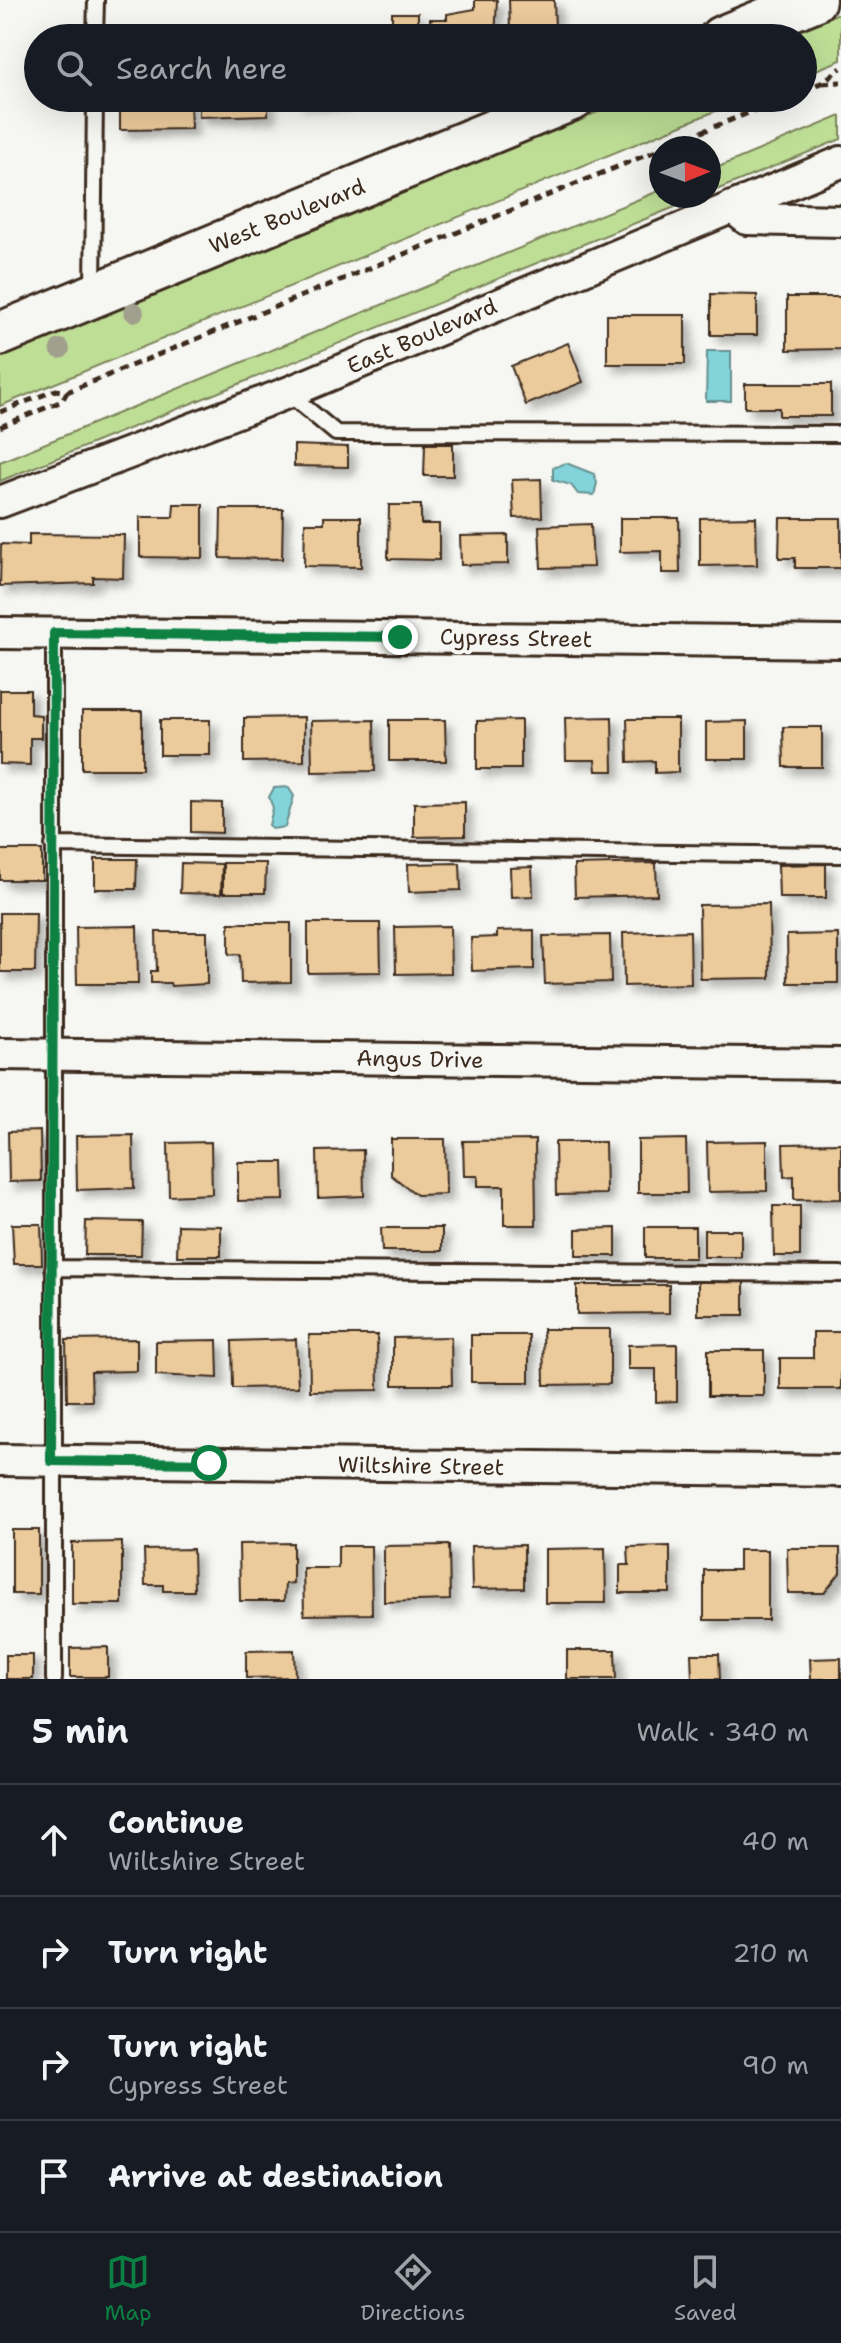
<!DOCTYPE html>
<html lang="en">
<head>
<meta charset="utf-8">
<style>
  :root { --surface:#171b24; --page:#242831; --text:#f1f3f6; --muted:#9ea1a6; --line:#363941; --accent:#0b8043 }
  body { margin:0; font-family:"Shantell Sans",sans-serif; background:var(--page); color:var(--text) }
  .compass { position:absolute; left:649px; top:136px; width:72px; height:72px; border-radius:50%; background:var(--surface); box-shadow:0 8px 32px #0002; rotate:89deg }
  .stop { position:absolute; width:24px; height:24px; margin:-18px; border:6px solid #0b8043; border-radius:50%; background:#fff }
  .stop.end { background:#0b8043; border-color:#fff; box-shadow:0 2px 8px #0008 }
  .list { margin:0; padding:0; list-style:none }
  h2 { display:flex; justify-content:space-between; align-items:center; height:104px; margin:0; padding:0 32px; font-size:34px }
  h2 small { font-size:26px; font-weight:400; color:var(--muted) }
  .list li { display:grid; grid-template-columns:52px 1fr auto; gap:24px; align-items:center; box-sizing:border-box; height:112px; padding:0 32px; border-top:2px solid var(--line) }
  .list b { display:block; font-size:30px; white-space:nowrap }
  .list p { margin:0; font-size:26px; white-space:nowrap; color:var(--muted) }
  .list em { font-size:26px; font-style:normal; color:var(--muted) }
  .icon { flex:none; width:44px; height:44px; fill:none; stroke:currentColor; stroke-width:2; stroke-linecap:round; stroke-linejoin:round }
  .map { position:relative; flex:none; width:841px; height:1679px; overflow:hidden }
  .search { position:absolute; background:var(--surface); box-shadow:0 8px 32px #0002; left:24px; right:24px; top:24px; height:88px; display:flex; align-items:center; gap:20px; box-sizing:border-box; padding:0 28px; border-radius:44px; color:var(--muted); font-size:30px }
  .sheet { height:552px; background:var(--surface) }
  nav { display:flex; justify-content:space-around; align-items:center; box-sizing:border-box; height:112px; border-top:2px solid var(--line); background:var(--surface); font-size:22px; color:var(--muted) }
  nav a { display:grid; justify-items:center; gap:4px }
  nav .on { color:var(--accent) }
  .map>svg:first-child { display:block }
  .green { fill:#bede96; stroke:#7c845a; stroke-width:2 }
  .water { fill:#82d4da; stroke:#66908f; stroke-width:2 }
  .building { fill:#ebca9c; stroke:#3b2a1e; stroke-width:2; filter:url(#shadow) }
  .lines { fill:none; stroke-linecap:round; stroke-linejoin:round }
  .lane-casing { stroke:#3b2a1e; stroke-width:20 }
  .street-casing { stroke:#3b2a1e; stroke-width:36 }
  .secondary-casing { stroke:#3b2a1e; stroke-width:48 }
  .path { stroke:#3b2a1e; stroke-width:5; stroke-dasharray:8 6; stroke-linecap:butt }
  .lane { stroke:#f6f6f2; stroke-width:14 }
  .street { stroke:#f6f6f2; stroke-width:30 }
  .secondary { stroke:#f6f6f2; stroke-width:42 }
  .tree { fill:#a19f8e }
  .route { stroke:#0b8043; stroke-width:10 }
  .labels { text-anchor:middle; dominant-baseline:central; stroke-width:8; stroke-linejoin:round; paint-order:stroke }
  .street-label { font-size:22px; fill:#3b2a1e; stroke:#f6f6f2 }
</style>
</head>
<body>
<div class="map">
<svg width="841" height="1679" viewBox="0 0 841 1679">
  <defs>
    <filter id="shadow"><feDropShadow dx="7" dy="7" stdDeviation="4" flood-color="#0004"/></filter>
  </defs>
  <rect width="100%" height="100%" fill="#f6f6f2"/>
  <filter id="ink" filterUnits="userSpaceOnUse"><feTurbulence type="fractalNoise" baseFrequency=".0125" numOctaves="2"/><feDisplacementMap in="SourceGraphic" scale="16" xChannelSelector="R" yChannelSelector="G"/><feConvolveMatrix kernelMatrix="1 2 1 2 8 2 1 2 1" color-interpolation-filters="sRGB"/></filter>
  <g filter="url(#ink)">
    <path class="green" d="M819 12 832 16 841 12V60L803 75V38H759Z
      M632 98H747L0 406V357Z
      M841 116V139L709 193V171Z
      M661 190V196H702L0 481V462Z"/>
    <path class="water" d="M707 351H731V401H706Z
      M566 463 594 474 597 483 594 495 578 494 571 485 553 480V468Z
      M288 787 294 796 285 827 272 829 269 825 273 808 269 797 274 788Z"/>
    <path class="building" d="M475 0H497L495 38H430V19H447V14L475 9Z
      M509 0H554L555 29 510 30Z
      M392 13H418V38H392Z
      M190 98 191 129 120 130V99H112Z
      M199 98H268V115L199 117Z
      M297 98H344V102H297Z
      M711 294 757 295V335H711Z
      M787 297H841V349L787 350Z
      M607 315H685V364H607Z
      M568 343 583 382 526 405 511 366Z
      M745 384H831V416H779V408H745Z
      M425 444H453V476H424Z
      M294 445 348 447V467L294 466Z
      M541 479 542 517 514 518 512 480Z
      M174 504H203V558L140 557V517H173Z
      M389 505H421V524H439V560L388 559Z
      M221 509H283L282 559 220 558Z
      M324 517H361V567L304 566 305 523H324Z
      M756 517 757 565 700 566V518Z
      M620 518H679L680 573H662V551L620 552Z
      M780 518H841V568H795V558H779Z
      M591 524 593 567 541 568 539 526Z
      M29 534 124 535 123 578 93 577V583L0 586 1 544 29 545Z
      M508 535V564L461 565 460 536Z
      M0 690H30V714L41 715V738H30V765L0 764Z
      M82 711H142V769H82Z
      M304 717V761L244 762V718Z
      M612 717 613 771H596L595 760H566L565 718Z
      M627 719H678V772L655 773V761L628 762Z
      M160 720H210V755H160Z
      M374 720 375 771 312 772 311 721Z
      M389 720H445L446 761H389Z
      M521 720V769H477V721Z
      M747 721V759H706V722Z
      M783 727H822V767H784Z
      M191 802 222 803V833L191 832Z
      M465 802V836L414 837V803Z
      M0 850H42V880H0Z
      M95 859H137L136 889H95Z
      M181 863 222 864 221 894 180 893Z
      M223 863H266L265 893H223Z
      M460 863 461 890 409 892 408 864Z
      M656 863 657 895 575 897 574 865Z
      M826 864V898H779L778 865Z
      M532 867 533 896 511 897 510 868Z
      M769 904 770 978 700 979 699 905Z
      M0 913H36L35 972H0Z
      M229 923H291V982L241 983 240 954 229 955Z
      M308 923H380L381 972 308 973Z
      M137 926 138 984H77L76 927Z
      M450 926 451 973 396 974 395 927Z
      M534 930V969L472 971 471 938 497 937V931Z
      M690 931 691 984 624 986 623 933Z
      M156 932H207V984L171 986 170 983H151V971H157Z
      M838 934V983H788L787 935Z
      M610 935 611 982 545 984 543 936Z
      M40 1131 41 1181 9 1182 8 1132Z
      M133 1135 134 1188 77 1190 76 1136Z
      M391 1139H445L446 1194 417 1195 391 1175Z
      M686 1139 687 1193H638V1140Z
      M535 1140 536 1225H504V1186H478V1176H464L463 1141Z
      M767 1141V1191L708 1192 707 1142Z
      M211 1142 212 1194 169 1196 168 1143Z
      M555 1142H605L606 1194 556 1195Z
      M841 1143V1199L794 1200V1176L784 1177 783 1144Z
      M363 1150 364 1196 318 1198 317 1151Z
      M238 1162H283L284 1200 238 1201Z
      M773 1206H800V1256H774Z
      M86 1221 142 1222 141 1255H85Z
      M12 1224H41L42 1264H14Z
      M178 1225 221 1226V1256H177Z
      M645 1227H695V1258H645Z
      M381 1228H442V1251H382Z
      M616 1228V1256H576V1229Z
      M704 1230H741V1257H704Z
      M698 1282H744V1315H698Z
      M577 1285H669V1313L577 1314Z
      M543 1329H610V1384L544 1385Z
      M813 1332H841V1389H780V1358H813Z
      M309 1335H377L378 1390 310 1391Z
      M471 1335H529V1382H471Z
      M451 1337 452 1385H393V1338Z
      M137 1339V1371L91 1372 92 1401H67L66 1340Z
      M296 1339 298 1387 233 1388 232 1341Z
      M217 1340 218 1378 156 1375V1341Z
      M677 1344V1401L656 1402V1369H628V1345Z
      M708 1350H764V1396H708Z
      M12 1530H39V1594H12Z
      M122 1542V1604H72V1543Z
      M293 1543V1583L285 1584 284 1601H240L239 1544Z
      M449 1545 450 1600 384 1602V1546Z
      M524 1545V1588L472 1589 471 1546Z
      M338 1546H371L372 1614 304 1615 303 1568H338Z
      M670 1546V1593H620V1565H629L628 1547Z
      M605 1548 606 1603H545V1549Z
      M787 1548H840V1573L824 1593H788Z
      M193 1549 194 1591H163V1585H145L144 1550Z
      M739 1550H768V1620H704V1570H739Z
      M108 1647V1677H70V1648Z
      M294 1650 295 1677 246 1678V1651Z
      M567 1650H615L616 1679H567Z
      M691 1654H719L720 1679H692Z
      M6 1655H33V1679H6Z
      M841 1658V1679H811L810 1659Z"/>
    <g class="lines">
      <defs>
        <path id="lane" d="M95 38 96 0
          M93 291 95 98
          M288 393 336 433 841 434
          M54 633V1679
          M53 845 841 855
          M53 1268 841 1274"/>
        <path id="street" d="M732 207 747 219 841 221
          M0 502 287 393 841 162
          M0 633 841 642
          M0 1054 841 1064
          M0 1460 841 1471"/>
        <path id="secondary" d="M721 38 814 0
          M0 334 574 98"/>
      </defs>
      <use href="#lane" class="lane-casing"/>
      <use href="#street" class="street-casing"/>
      <use href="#secondary" class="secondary-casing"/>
      <path class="path" d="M822 83 841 82
        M803 90 821 83 841 68
        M662 148 785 98
        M0 412 56 390 67 392 661 149
        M0 427 62 401 67 392"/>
      <use href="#lane" class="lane"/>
      <use href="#street" class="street"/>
      <use href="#secondary" class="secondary"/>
    </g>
    <g class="tree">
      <circle cx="134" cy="312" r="10"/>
      <circle cx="60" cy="349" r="10"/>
    </g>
  </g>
  <g class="lines" filter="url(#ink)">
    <path class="route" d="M209 1463 51 1461 54 633 400 637"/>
  </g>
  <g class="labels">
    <g class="street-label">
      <text transform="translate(287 216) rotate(-22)">West Boulevard</text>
      <text transform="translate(422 336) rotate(-23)">East Boulevard</text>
      <text transform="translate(516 638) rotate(1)">Cypress Street</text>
      <text transform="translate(420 1059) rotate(1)">Angus Drive</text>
      <text transform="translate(421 1466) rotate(1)">Wiltshire Street</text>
    </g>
  </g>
</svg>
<svg class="compass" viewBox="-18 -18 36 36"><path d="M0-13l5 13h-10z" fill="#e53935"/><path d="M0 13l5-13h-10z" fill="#9ea1a6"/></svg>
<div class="stop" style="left:209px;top:1463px"></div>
<div class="stop end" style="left:400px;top:637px"></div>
<div class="search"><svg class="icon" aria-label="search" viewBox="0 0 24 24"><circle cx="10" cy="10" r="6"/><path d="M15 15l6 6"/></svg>Search here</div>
</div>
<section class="sheet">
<h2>5 min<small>Walk · 340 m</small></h2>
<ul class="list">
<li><svg class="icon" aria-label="ahead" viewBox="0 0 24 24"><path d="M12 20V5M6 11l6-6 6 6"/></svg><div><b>Continue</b><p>Wiltshire Street</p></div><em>40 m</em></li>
<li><svg class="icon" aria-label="right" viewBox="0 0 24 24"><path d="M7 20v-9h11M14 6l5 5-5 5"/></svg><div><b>Turn right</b></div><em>210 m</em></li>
<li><svg class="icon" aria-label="right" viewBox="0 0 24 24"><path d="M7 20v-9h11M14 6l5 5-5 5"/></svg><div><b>Turn right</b><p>Cypress Street</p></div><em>90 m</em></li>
<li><svg class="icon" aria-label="arrive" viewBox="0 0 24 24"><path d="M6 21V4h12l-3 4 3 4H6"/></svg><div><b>Arrive at destination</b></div></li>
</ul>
</section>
<nav>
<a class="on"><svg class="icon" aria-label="map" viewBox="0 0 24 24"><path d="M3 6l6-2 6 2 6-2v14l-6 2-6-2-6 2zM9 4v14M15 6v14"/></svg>Map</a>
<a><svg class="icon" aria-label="directions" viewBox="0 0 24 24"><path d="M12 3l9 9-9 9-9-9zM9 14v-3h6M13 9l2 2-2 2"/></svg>Directions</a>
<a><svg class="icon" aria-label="saved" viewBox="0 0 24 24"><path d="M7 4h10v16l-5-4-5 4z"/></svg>Saved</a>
</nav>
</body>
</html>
